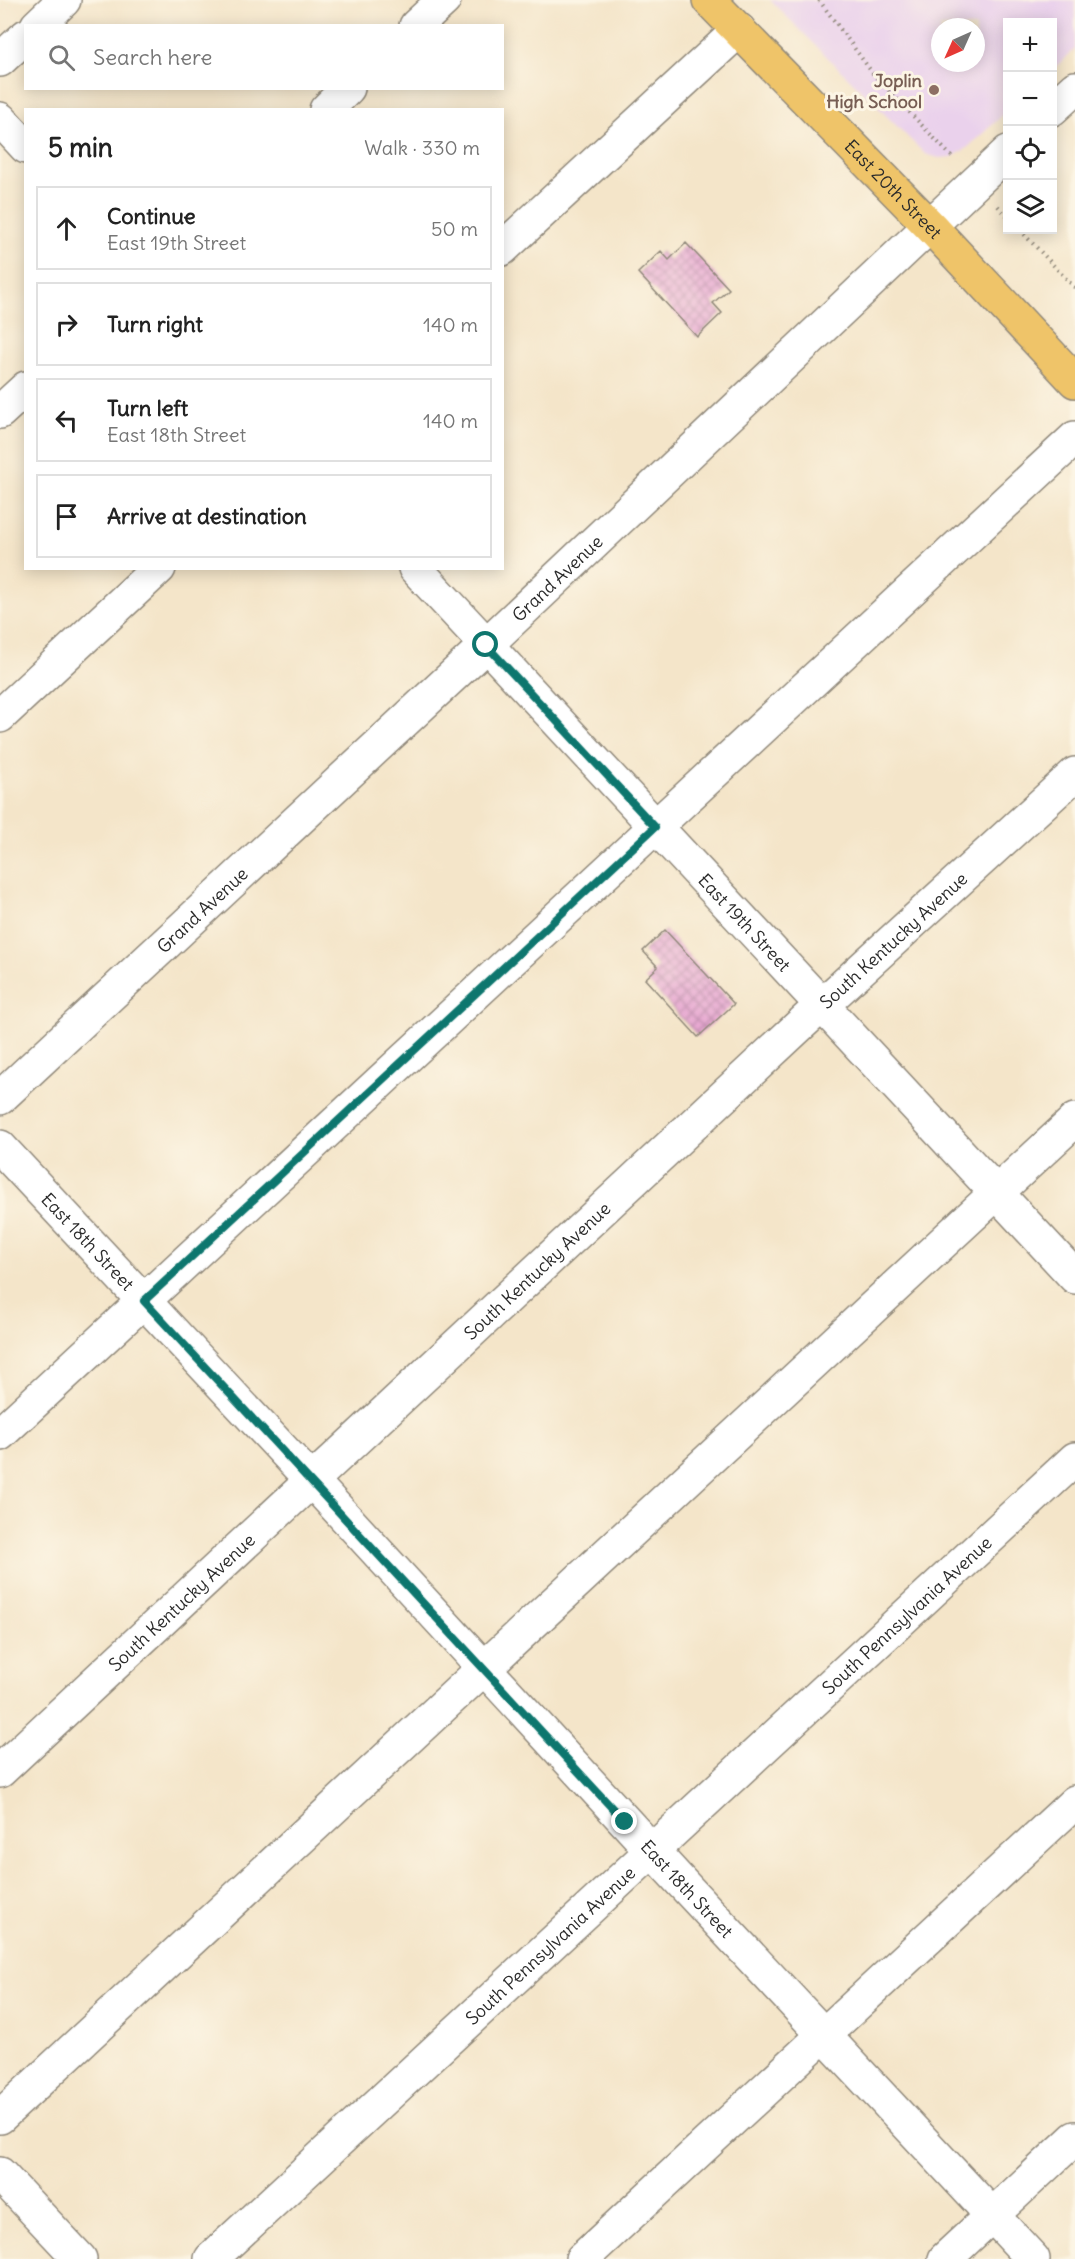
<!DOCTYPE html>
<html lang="en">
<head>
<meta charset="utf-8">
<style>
  :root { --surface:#fff; --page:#f2f2f2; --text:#222; --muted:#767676; --line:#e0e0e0 }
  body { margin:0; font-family:Delius,sans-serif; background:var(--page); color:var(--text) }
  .controls { position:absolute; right:18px; top:18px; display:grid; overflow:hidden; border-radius:0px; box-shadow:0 3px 15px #0003 }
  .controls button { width:54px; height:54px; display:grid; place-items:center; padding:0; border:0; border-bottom:2px solid var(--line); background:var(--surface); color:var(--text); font:30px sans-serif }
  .compass { position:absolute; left:931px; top:18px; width:54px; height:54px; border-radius:50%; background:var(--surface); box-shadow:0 3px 15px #0003; rotate:225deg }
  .stop { position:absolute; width:18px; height:18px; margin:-14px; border:4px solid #0f766e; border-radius:50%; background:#fff }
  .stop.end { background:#0f766e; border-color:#fff; box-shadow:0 2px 6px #0008 }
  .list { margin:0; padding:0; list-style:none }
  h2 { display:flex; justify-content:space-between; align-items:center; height:78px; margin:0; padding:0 24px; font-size:26px }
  h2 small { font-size:20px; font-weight:400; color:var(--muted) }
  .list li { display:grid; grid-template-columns:39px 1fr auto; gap:18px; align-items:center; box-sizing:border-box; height:84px; margin:0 12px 12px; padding:0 12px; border:2px solid var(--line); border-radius:0px }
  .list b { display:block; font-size:22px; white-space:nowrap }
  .list p { margin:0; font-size:20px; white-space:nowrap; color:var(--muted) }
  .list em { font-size:20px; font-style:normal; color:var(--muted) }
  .icon { flex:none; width:33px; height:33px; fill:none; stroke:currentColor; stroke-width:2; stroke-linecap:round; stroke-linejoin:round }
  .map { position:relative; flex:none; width:1075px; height:2259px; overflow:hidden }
  .search { position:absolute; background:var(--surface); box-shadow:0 3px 15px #0003; left:24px; top:24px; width:480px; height:66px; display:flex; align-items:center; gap:15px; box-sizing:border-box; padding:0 21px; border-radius:0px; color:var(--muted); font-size:22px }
  .panel { position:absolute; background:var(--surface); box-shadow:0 3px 15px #0003; left:24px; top:108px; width:480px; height:462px; border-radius:0px }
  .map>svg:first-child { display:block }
  .built { fill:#ead1ec; fill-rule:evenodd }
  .building { fill:url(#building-cross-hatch) }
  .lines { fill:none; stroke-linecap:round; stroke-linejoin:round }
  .minor-casing { stroke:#90887a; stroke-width:36 }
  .major-casing { stroke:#90887a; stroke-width:36 }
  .path { stroke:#90887a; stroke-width:4; stroke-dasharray:1.5 4.5; stroke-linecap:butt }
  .minor { stroke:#fff; stroke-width:33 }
  .major { stroke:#efc469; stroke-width:33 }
  .route { stroke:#0f766e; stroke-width:8 }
  .education-dot { fill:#8d6e63; stroke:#fcf5e5; stroke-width:2 }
  .labels { text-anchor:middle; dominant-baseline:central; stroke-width:6; stroke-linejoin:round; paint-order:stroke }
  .education-label { font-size:18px; font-weight:bold; fill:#785e54; stroke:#fcf5e5; text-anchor:end }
  .street-label { font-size:18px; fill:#2b2b2b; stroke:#fcf5e5 }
</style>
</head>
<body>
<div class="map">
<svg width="1075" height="2259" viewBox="0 0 1075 2259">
  <defs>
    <pattern id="building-cross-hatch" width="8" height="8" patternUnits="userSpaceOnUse" patternTransform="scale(1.5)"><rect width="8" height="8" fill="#e7a8d1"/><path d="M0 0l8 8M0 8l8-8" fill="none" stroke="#bb89aa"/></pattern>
  </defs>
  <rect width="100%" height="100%" fill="#fcf5e5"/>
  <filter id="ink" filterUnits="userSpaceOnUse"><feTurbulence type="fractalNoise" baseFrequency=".0167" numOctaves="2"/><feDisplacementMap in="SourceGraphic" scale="12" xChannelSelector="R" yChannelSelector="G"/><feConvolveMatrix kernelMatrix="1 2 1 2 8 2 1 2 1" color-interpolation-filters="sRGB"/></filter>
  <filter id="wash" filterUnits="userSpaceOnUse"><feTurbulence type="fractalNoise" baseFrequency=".008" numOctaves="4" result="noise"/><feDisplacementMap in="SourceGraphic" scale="24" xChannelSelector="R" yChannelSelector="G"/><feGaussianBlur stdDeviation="1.35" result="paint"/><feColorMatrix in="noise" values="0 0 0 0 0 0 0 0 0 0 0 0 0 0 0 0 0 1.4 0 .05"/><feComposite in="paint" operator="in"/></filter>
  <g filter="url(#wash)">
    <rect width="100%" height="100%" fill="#f4e5c9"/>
    <path class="built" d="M770 0H1075V49L1053 69 1052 22H1008L1007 111 966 149 952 157 939 158 925 154ZM940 27H976V63H940Z"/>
    <g id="blocks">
      <path class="building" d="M686 243 729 289 713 303 722 313 697 337 638 273 661 251 669 260Z
        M665 930 734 1004 698 1037 645 979 658 967 643 951Z"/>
    </g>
  </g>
  <g filter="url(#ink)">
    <use href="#blocks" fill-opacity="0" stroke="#90887a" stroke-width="1.5"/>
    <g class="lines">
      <defs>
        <g id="minor">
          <path d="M37 26 64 0"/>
          <path d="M416 26 444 0"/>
          <path d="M0 60 26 36"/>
          <path d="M1052 109 1075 88"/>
          <path d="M326 110 348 88"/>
          <path d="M0 119 26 147"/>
          <path d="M502 249 739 30"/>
          <path d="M0 412 26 388"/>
          <path id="s1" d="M415 568 1075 1277"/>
          <path d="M0 716 159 568"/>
          <path id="s2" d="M0 1098 486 645 1008 152"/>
          <path id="s3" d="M0 1147 312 1481 681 1882 1033 2259"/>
          <path d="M0 1434 1075 438"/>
          <path id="s4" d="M0 1771 798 1027 1075 774"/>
          <path d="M0 2117 1075 1120"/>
          <path d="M0 2174 80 2259"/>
          <path id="s5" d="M211 2259 1075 1459"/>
          <path d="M582 2259 1075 1802"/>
          <path d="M945 2259 1075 2138"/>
        </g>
        <g id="major">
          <path id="s6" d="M709 0 931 227 1075 381"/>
        </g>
      </defs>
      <use href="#minor" class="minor-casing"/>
      <use href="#major" class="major-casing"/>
      <path class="path" d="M819 0 874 75 954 159
        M998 206 1008 217
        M1020 230 1075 288"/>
      <use href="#minor" class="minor"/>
      <use href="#major" class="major"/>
    </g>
  </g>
  <g class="lines" filter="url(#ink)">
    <path class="route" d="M486 645 655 827 144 1301 625 1822"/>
  </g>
  <circle class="education-dot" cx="934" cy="90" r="6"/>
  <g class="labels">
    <g class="education-label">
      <text x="922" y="80">Joplin<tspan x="922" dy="21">High School</tspan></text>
    </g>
    <g class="street-label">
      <text stroke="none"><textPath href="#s6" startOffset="264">East 20th Street</textPath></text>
      <text stroke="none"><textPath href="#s2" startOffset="762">Grand Avenue</textPath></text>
      <text stroke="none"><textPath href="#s2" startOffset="276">Grand Avenue</textPath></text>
      <text stroke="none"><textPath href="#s1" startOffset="484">East 19th Street</textPath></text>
      <text stroke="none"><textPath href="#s4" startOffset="1220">South Kentucky Avenue</textPath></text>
      <text stroke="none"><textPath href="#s3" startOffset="129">East 18th Street</textPath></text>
      <text stroke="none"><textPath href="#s4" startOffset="734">South Kentucky Avenue</textPath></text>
      <text stroke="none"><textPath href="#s4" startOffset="248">South Kentucky Avenue</textPath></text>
      <text stroke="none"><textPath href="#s5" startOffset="948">South Pennsylvania Avenue</textPath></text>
      <text stroke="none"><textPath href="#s3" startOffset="1011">East 18th Street</textPath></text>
      <text stroke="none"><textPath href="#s5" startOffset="462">South Pennsylvania Avenue</textPath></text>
    </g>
  </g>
</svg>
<div class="controls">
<button>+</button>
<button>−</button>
<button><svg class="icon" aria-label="locate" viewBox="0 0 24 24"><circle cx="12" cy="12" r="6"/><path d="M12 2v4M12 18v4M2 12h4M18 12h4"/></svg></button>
<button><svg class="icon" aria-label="layers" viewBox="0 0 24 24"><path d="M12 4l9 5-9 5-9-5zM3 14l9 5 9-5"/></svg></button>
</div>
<svg class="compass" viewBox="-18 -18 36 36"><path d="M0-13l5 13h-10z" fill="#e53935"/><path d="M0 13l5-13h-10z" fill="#767676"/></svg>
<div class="stop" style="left:486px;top:645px"></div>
<div class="stop end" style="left:625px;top:1822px"></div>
<div class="search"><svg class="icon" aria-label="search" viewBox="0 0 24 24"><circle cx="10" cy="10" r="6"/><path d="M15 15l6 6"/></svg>Search here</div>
<section class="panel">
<h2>5 min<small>Walk · 330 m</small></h2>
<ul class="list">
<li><svg class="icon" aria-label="ahead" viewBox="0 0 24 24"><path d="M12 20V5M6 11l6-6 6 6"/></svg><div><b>Continue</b><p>East 19th Street</p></div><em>50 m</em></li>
<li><svg class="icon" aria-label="right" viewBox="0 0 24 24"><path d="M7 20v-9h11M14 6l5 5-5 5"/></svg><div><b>Turn right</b></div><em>140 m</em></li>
<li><svg class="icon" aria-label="left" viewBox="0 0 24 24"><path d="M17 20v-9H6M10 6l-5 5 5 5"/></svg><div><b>Turn left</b><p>East 18th Street</p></div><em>140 m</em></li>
<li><svg class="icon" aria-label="arrive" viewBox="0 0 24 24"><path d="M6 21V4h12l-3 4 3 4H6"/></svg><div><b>Arrive at destination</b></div></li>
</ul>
</section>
</div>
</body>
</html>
